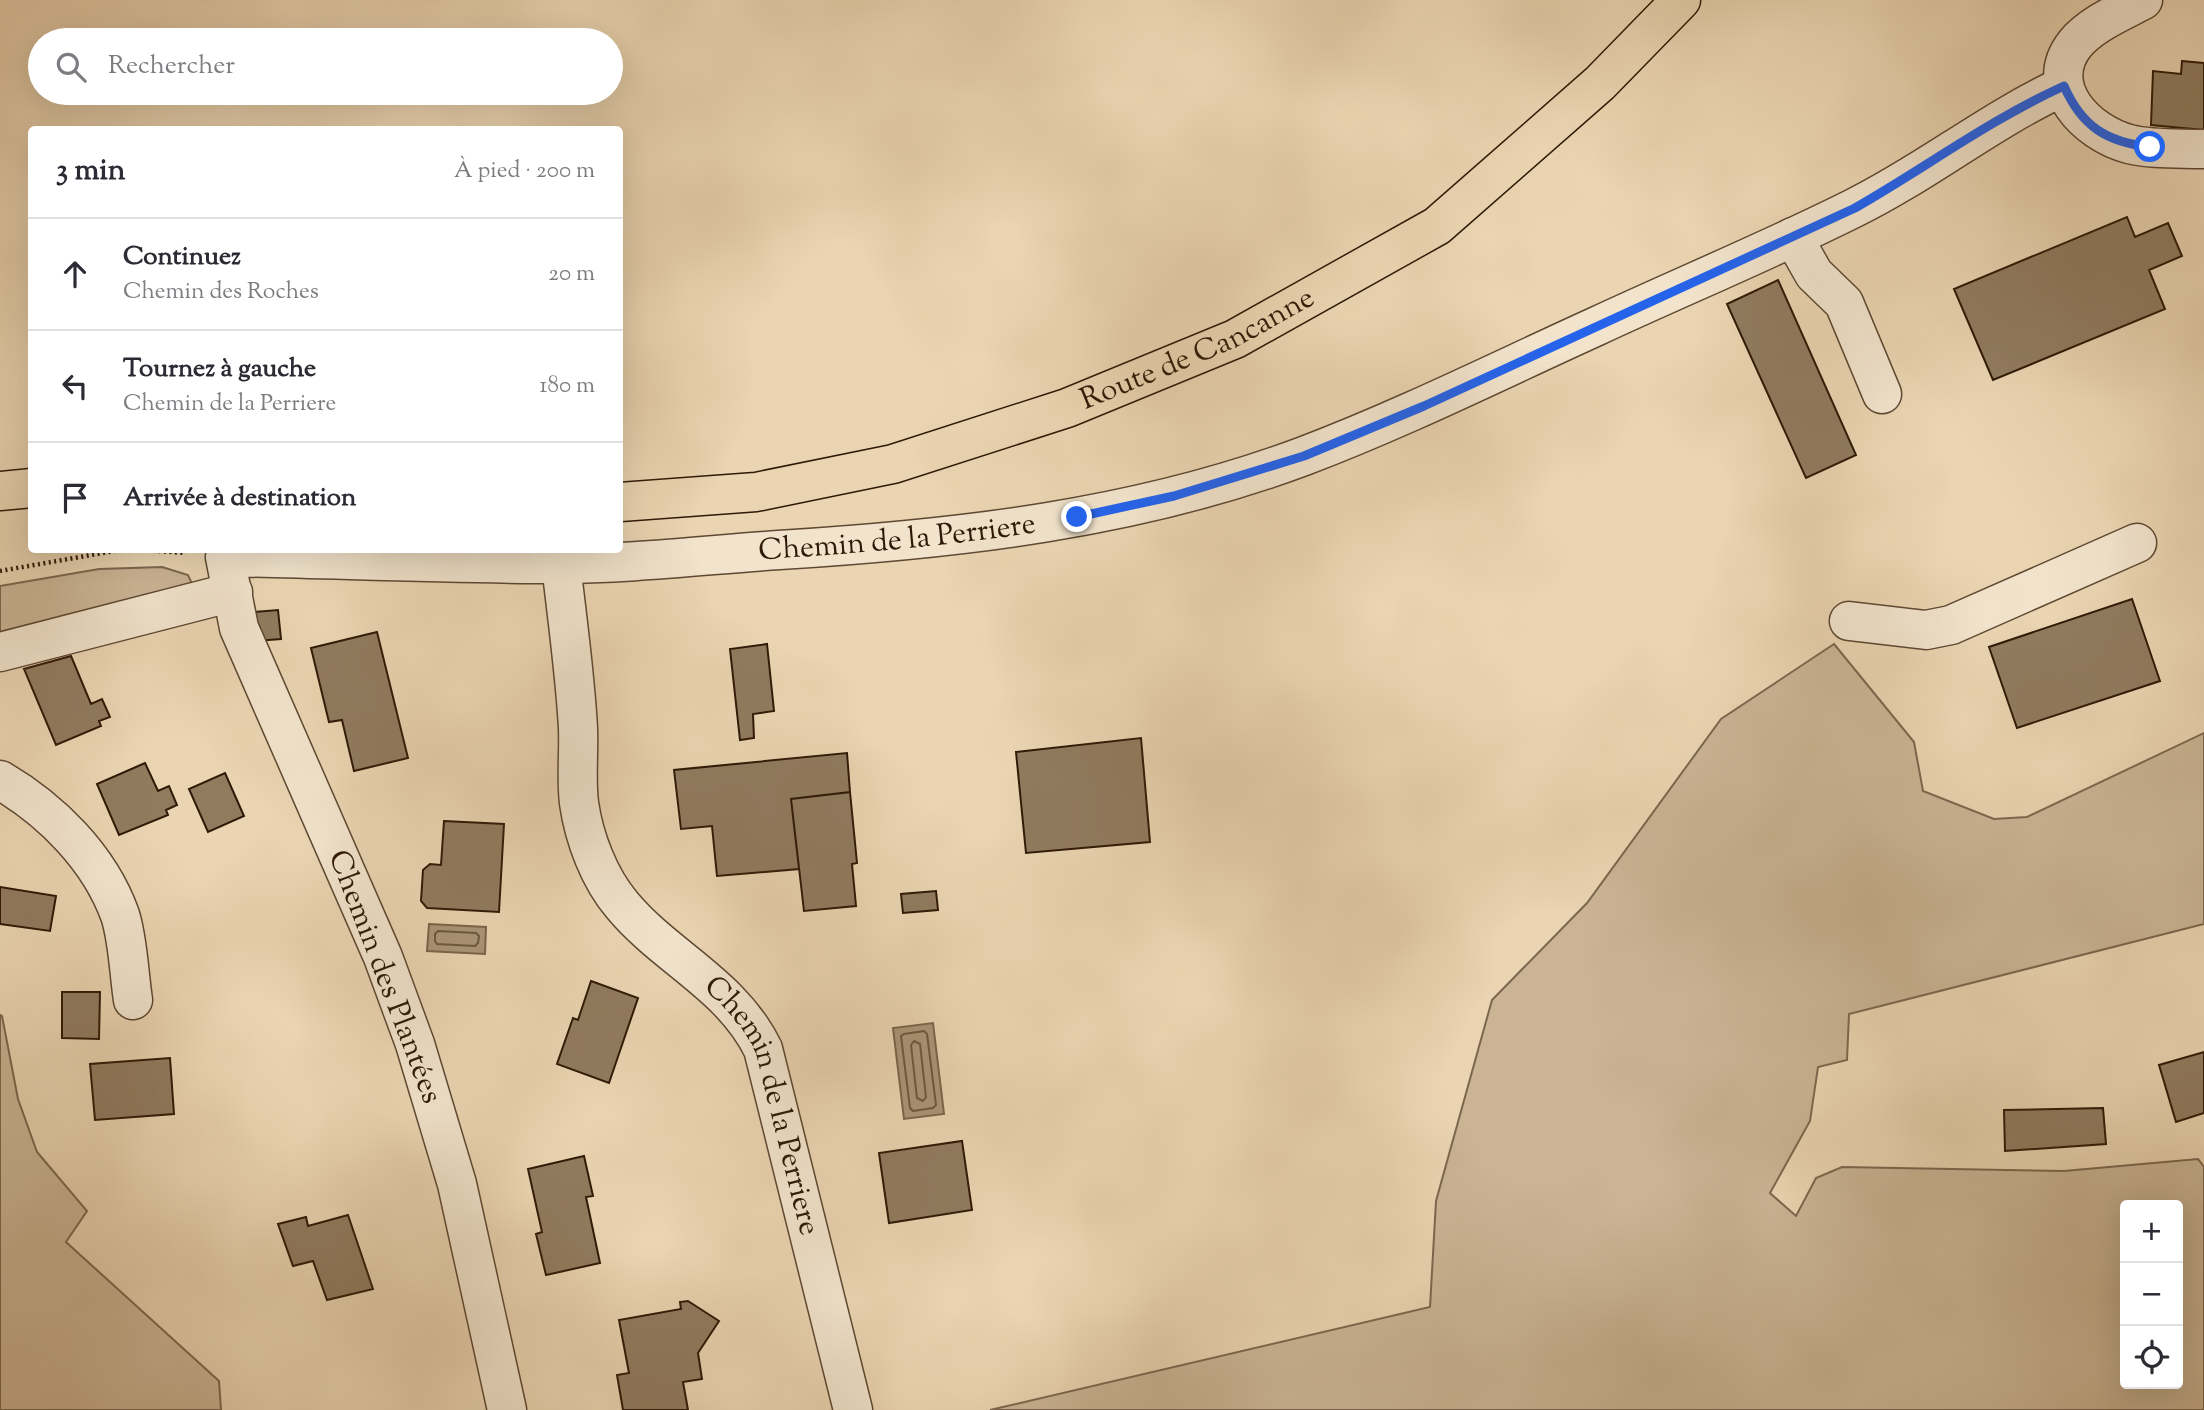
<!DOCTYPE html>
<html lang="fr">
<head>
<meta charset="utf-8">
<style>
  :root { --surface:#fff; --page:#f2f2f3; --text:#2b2b33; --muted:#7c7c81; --line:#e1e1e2 }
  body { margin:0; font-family:"Sorts Mill Goudy",serif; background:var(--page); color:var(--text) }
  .controls { position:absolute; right:21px; bottom:21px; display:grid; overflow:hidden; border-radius:7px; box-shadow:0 7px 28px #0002 }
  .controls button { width:63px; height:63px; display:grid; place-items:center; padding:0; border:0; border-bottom:2px solid var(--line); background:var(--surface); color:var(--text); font:35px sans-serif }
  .stop { position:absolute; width:21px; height:21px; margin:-16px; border:5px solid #2563eb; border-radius:50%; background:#fff }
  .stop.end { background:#2563eb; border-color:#fff; box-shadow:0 2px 7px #0008 }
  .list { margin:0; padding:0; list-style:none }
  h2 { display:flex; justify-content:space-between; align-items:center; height:91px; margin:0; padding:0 28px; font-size:30px }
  h2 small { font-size:23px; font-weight:400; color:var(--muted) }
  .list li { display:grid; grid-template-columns:46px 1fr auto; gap:21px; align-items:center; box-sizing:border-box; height:112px; padding:0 28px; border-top:2px solid var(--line) }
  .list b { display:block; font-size:26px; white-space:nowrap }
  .list p { margin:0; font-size:23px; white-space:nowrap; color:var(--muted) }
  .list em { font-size:23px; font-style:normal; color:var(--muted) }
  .icon { flex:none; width:38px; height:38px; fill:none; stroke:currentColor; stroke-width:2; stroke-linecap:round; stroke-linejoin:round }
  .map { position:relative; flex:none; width:2204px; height:1410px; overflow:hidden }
  .search { position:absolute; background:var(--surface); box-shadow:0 7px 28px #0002; left:28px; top:28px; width:595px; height:77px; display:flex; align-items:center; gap:18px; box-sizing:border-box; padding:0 24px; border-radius:38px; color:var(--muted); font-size:26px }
  .panel { position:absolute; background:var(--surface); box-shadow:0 7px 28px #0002; left:28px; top:126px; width:595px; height:427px; border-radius:7px }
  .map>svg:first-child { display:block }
  .green { fill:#cab494; stroke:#7c674e; stroke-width:2; fill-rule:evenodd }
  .water { fill:#aa9577; stroke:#79644a; stroke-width:2 }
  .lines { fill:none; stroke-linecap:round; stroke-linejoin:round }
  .shore { stroke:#6c583f; stroke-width:2 }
  .building { fill:#907b5f; stroke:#2f1a07; stroke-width:2 }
  .minor-casing { stroke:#5e4832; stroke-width:41 }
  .major-casing { stroke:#2f1a07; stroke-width:41 }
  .path { stroke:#2f1a07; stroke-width:4.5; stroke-dasharray:2 3.5; stroke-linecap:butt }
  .minor { stroke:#f1e3cc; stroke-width:38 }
  .major { stroke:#ead4b1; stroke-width:38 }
  .route { stroke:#2563eb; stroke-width:9 }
  .labels { text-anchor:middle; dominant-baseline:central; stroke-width:7; stroke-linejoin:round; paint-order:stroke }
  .street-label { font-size:30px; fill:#2f1a07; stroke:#f1e3cc }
</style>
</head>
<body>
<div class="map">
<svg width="2204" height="1410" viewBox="0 0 2204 1410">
  <rect width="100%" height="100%" fill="#ead4b1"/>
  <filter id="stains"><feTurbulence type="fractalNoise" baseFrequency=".00286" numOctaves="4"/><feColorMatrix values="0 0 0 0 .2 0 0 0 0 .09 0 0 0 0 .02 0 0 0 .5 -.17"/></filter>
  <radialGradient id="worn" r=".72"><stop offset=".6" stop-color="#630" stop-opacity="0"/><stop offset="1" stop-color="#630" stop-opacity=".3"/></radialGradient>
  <path class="green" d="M162 567 188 575 195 590 0 641V586L99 569Z
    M1834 644 1914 742 1923 791 1994 819 2027 817 2204 733V924L1849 1014 1847 1060 1818 1067 1810 1121 1770 1193 1796 1216 1816 1178 1842 1167 2064 1171 2198 1159 2204 1167V1410H990L1430 1307 1436 1201 1492 1000 1587 903 1721 719ZM2125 1205H2178V1384H2125Z
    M0 1015 2 1016 18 1099 37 1152 87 1211 66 1242 219 1381 221 1410H0Z"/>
  <path class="water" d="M429 924 486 927 485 954 427 951Z
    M933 1023 944 1114 904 1119 893 1028Z"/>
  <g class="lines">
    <path class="shore" d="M438 931 476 933 479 936 478 943 475 946 437 944 435 941V934Z
      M924 1031 927 1034 936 1105 933 1108 913 1111 910 1108 901 1036 904 1034Z
      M914 1041 920 1044 926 1097 923 1101 917 1098 911 1045Z"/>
  </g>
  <path class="building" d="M2182 61 2204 63V130L2151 125 2153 71 2181 74Z
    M2127 217 2135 237 2168 223 2182 256 2149 270 2165 309 1993 380 1954 289Z
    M1778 280 1856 455 1806 478 1727 304Z
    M2132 599 2160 681 2017 728 1989 647Z
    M278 610 281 639 255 641 254 612Z
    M377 632 408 758 354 771 342 720 329 722 311 648Z
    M767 644 774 711 753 714 754 738 740 740 730 649Z
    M71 656 91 704 102 699 110 717 99 721 101 726 56 745 24 669Z
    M1141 738 1150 842 1026 853 1016 752Z
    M847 753 850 792 791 799 799 869 717 876 712 826 681 829 674 770Z
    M145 763 158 791 169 786 177 805 166 810 168 815 119 835 97 784Z
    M225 773 244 816 208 832 189 789Z
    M850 792 857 863 852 864 856 906 804 911 791 799Z
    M444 821 504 824 499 912 427 908 421 901 423 870 430 864 441 865Z
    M0 887 56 896 50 931 0 924Z
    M936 891 938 910 903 913 901 894Z
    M591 981 638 998 609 1083 557 1064 573 1018 578 1020Z
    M62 992H100L99 1039 62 1038Z
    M2204 1052V1113L2176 1122 2159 1065Z
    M170 1058 174 1114 95 1120 90 1064Z
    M2103 1108 2106 1144 2005 1151 2004 1110Z
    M962 1141 972 1210 889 1223 879 1153Z
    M584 1156 593 1196 586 1197 600 1263 546 1275 536 1234 542 1232 528 1169Z
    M348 1215 373 1289 327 1300 313 1261 293 1266 278 1224 306 1217 308 1226Z
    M688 1301 719 1321 698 1353 702 1379 683 1382 688 1410H623L617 1375 629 1373 619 1320 681 1309 680 1302Z"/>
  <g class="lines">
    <defs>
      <g id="minor">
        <path d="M2143 0C2121 12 2091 24 2075 44 2041 87 2087 133 2129 144 2152 150 2180 148 2204 149"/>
        <path d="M1793 237 1814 274 1844 303 1882 394"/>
        <path id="s1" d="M561 564C567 618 575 673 578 728 579 753 576 779 579 803 584 838 599 878 622 905 666 958 731 984 763 1049L853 1410"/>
        <path d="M1849 621 1926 630 1951 625 2137 543"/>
        <path d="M0 652 233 592"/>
        <path d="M0 780C51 810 99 857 120 915 128 939 129 974 133 1000"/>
        <path id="s2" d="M507 1410 457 1184 415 1044 383 957 239 628 225 557C336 559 446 564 556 564 630 564 706 555 779 550 957 539 1136 519 1304 456 1404 418 1500 370 1597 326 1683 286 1770 250 1854 208 1927 172 1990 120 2064 86"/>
      </g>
      <g id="major">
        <path d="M0 491 32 488"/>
        <path id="s3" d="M620 502 756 492 893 464 1067 408 1235 339 1437 226 1600 83 1681 0"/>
      </g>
    </defs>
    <use href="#minor" class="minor-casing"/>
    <use href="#major" class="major-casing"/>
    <path class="path" d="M142 550 186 553
      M0 571 120 550"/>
    <use href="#minor" class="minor"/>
    <use href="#major" class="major"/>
  </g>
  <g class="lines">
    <path class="route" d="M1077 517 1174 496 1304 456 1424 406 1855 208C1925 168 1991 119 2064 86 2082 127 2107 142 2150 147"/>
  </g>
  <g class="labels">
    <g class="street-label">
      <text stroke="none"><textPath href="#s3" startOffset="602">Route de Cancanne</textPath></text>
      <text stroke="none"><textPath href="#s2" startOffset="1575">Chemin de la Perriere</textPath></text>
      <text transform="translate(384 977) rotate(69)">Chemin des Plantées</text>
      <text stroke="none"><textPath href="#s1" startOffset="607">Chemin de la Perriere</textPath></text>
    </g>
  </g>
  <rect width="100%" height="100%" filter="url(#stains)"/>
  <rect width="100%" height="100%" fill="url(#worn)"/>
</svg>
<div class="controls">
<button>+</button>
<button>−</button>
<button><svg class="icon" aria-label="locate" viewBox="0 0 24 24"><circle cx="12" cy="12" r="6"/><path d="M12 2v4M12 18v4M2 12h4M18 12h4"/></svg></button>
</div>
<div class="stop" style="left:2150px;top:147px"></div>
<div class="stop end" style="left:1077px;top:517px"></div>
<div class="search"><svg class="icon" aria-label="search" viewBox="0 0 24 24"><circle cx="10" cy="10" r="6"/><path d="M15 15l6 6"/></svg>Rechercher</div>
<section class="panel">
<h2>3 min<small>À pied · 200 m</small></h2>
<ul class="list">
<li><svg class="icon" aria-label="ahead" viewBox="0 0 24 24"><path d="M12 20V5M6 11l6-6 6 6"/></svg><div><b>Continuez</b><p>Chemin des Roches</p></div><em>20 m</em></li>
<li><svg class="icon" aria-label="left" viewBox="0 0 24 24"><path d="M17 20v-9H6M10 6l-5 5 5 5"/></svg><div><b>Tournez à gauche</b><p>Chemin de la Perriere</p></div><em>180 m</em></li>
<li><svg class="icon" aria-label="arrive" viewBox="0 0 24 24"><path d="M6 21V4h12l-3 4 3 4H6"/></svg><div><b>Arrivée à destination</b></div></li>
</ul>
</section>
</div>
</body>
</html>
